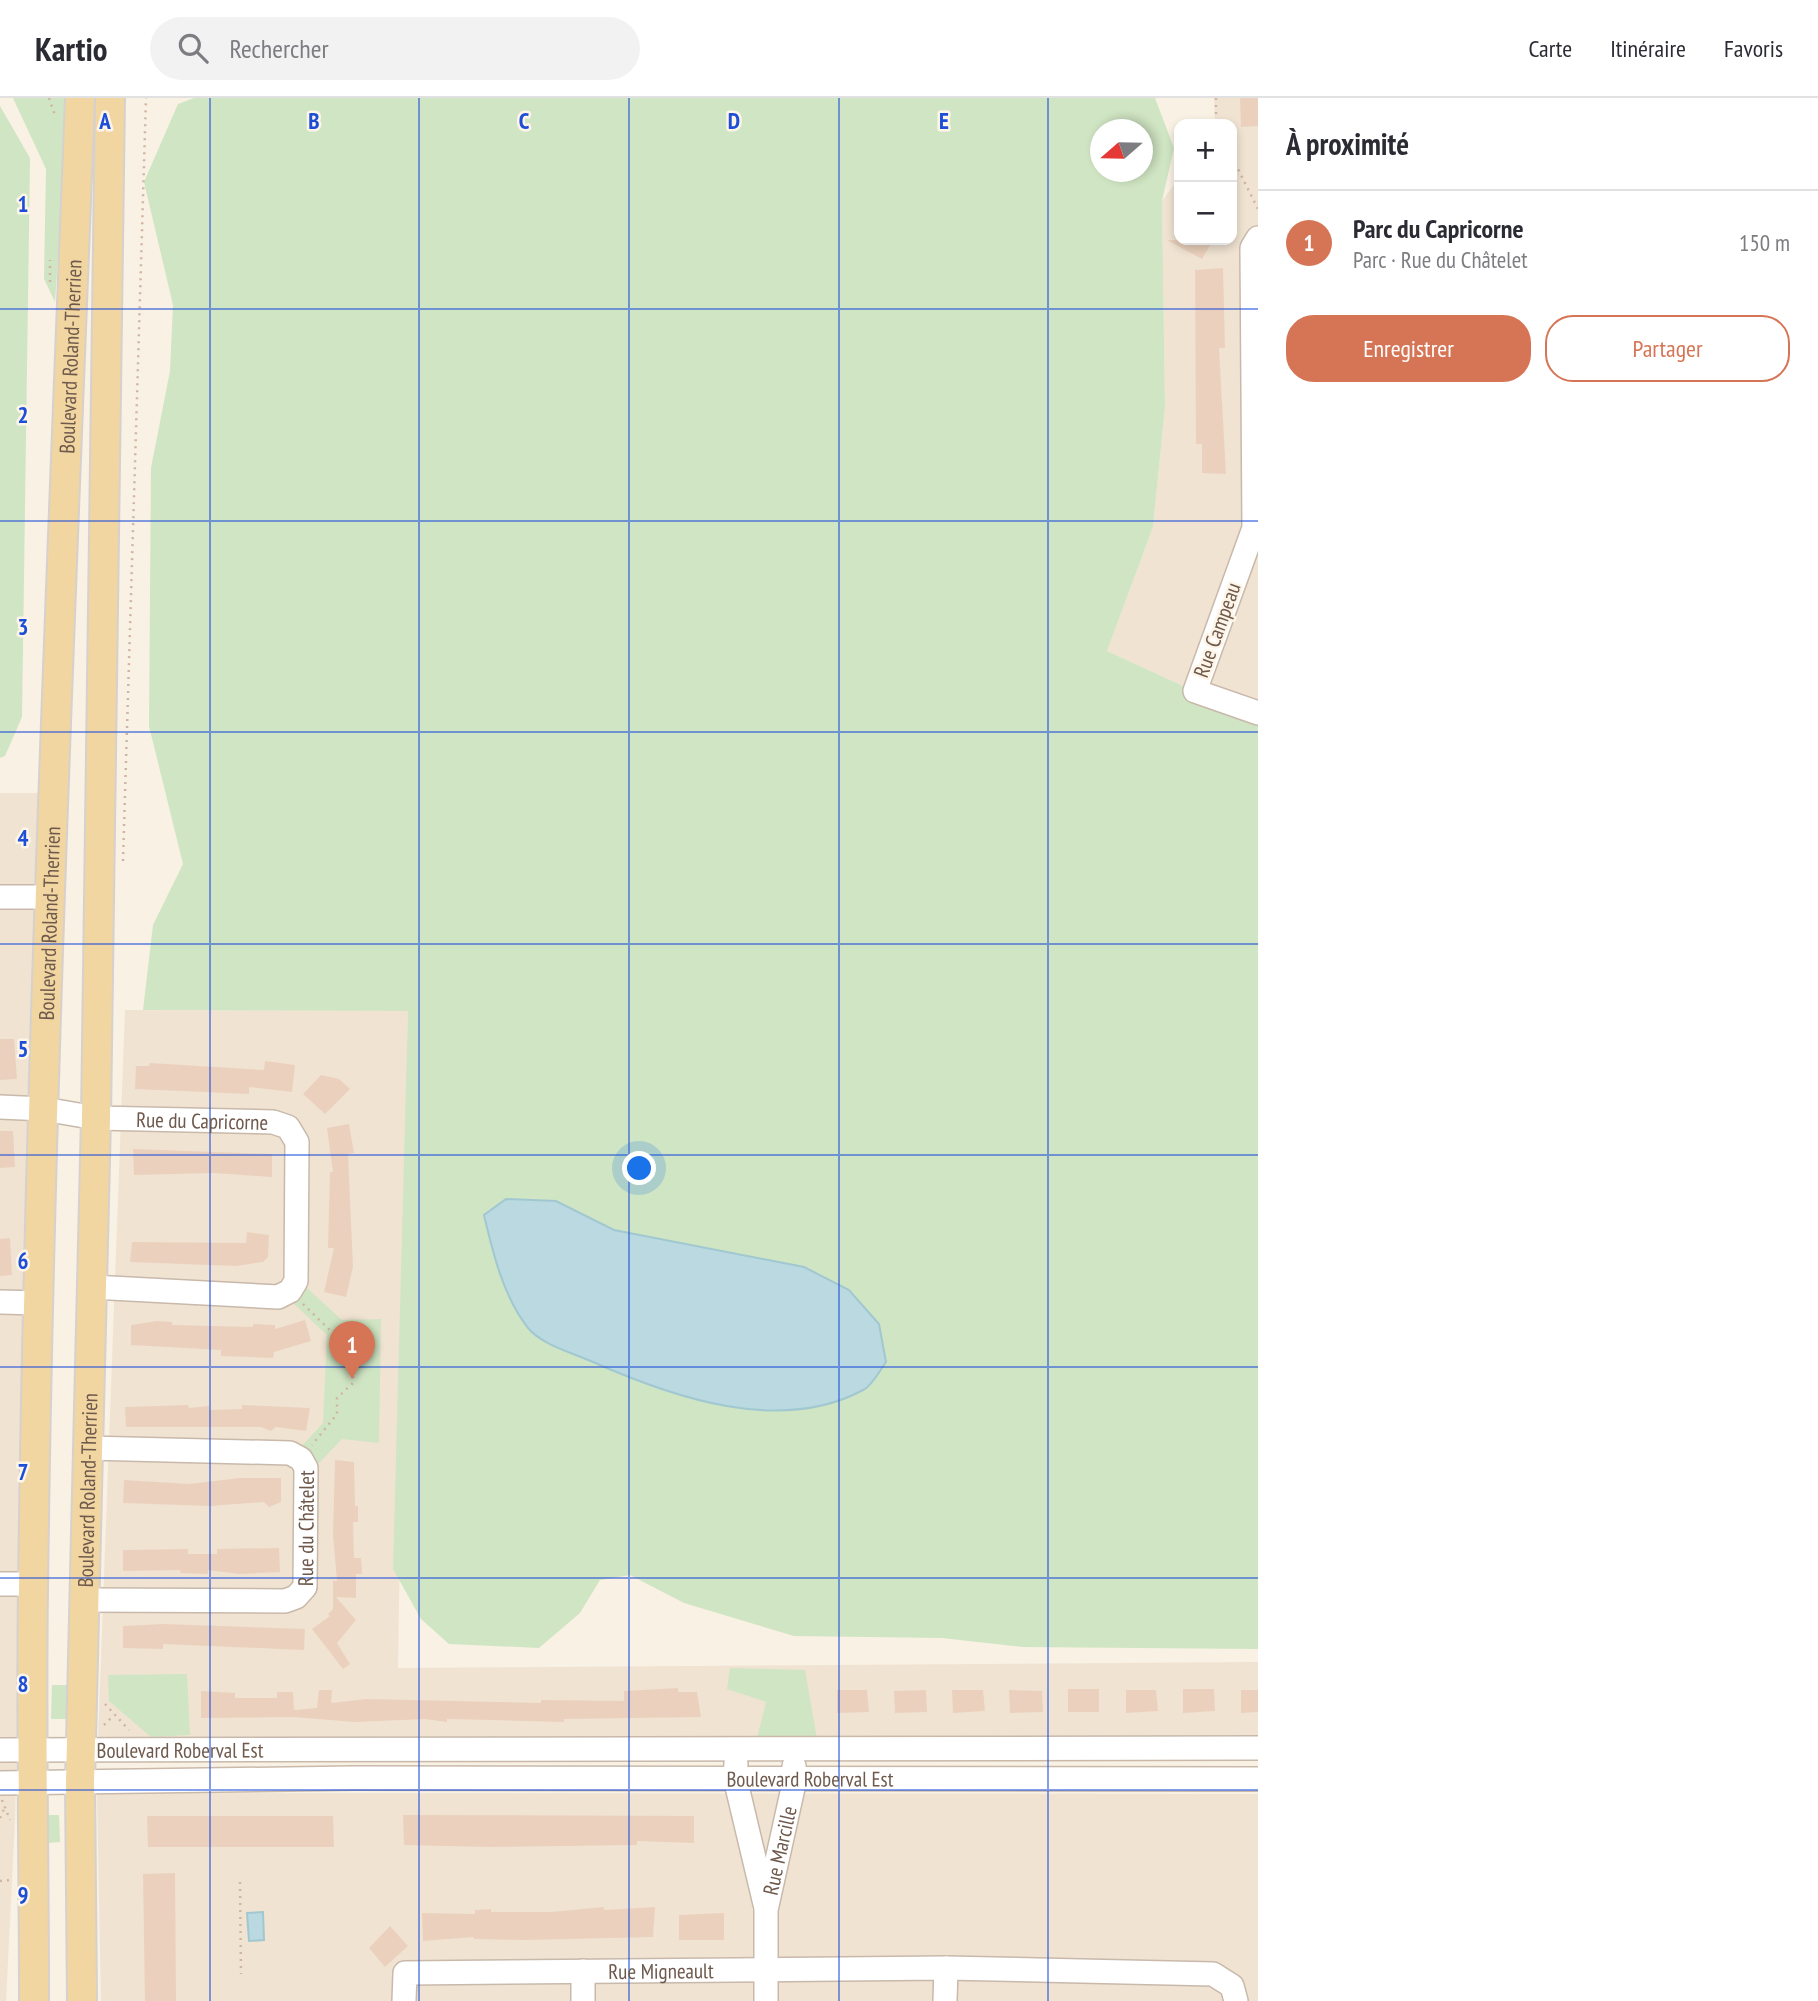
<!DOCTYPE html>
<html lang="fr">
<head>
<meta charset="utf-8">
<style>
  :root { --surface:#fff; --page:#f2f2f3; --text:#2b2b33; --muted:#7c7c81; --line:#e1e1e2; --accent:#d67555 }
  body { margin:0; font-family:"PT Sans Narrow",sans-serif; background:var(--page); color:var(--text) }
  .controls { position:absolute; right:21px; top:21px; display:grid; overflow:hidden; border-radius:14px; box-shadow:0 4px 10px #0003 }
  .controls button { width:63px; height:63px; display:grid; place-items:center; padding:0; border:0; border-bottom:2px solid var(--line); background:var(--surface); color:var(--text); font:35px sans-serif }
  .compass { position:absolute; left:1090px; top:21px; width:63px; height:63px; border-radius:50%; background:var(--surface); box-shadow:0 4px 10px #0003; rotate:250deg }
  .you { position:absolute; left:640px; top:1071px; width:24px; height:24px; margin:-18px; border:5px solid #fff; border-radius:50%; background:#1a73e8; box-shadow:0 0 0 10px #1a73e833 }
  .badge { display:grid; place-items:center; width:46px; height:46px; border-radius:50%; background:var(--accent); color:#fff; font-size:23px; font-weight:700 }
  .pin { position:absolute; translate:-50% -58px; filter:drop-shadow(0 2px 4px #0008) }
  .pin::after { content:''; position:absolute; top:37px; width:24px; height:21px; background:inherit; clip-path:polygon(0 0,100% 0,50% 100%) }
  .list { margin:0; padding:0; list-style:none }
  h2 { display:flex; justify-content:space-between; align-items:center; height:91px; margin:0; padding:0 28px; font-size:30px }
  h2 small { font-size:23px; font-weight:400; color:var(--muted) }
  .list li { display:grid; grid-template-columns:46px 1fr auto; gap:21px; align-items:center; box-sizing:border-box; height:105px; padding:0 28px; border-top:2px solid var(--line) }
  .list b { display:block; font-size:26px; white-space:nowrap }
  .list p { margin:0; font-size:23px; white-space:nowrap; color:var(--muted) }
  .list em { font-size:23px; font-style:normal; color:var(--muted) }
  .actions { display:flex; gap:14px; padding:21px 28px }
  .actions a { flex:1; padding:16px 0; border:2px solid var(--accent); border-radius:28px; text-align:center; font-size:24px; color:var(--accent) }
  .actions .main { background:var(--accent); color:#fff }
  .icon { flex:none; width:38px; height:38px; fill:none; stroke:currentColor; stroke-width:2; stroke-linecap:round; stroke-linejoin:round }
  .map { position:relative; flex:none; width:1258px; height:1903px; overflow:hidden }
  header { display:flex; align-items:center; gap:42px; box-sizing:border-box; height:98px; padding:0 35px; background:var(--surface); border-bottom:2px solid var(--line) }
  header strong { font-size:33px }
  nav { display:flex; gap:38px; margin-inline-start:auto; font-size:24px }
  .search { width:490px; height:63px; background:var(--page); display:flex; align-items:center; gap:18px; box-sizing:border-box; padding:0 24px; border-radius:38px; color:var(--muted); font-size:26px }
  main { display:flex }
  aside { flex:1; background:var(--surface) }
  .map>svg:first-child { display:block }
  .residential { fill:#f0e3d2 }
  .green { fill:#d0e5c3; fill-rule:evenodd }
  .water { fill:#bad9e0; stroke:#a1c8d1; stroke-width:2 }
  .building { fill:#ebd1bd }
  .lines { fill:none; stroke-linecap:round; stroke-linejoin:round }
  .minor-casing { stroke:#c8b9ab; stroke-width:26 }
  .major-casing { stroke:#d6d1cd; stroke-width:32 }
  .path { stroke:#d0b5a1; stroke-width:2.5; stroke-dasharray:2 5; stroke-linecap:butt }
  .minor { stroke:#fff; stroke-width:23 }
  .major { stroke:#f1d6a2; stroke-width:28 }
  .grid { fill:none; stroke:#1d4ed8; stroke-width:2; stroke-opacity:0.55 }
  .labels { text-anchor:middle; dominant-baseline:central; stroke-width:5; stroke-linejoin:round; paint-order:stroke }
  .street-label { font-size:21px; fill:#6e594c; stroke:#fdf5e8 }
  .grid-label { font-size:23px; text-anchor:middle; font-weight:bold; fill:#1d4ed8; stroke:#fdf5e8; stroke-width:5; stroke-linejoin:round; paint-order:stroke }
</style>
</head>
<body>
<header>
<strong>Kartio</strong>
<div class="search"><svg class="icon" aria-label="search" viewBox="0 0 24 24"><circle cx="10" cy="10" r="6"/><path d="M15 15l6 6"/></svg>Rechercher</div>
<nav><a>Carte</a><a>Itinéraire</a><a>Favoris</a></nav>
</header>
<main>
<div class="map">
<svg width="1258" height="1903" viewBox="0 0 1258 1903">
  <rect width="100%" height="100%" fill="#f9f1e3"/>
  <path class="residential" d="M1214 0H1258V615L1194 593 1107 553 1153 429 1165 309 1162 103 1179 80V142H1232V26H1215Z
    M0 695H41L15 1722 6 1903H0Z
    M125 912 408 913 398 1570 1258 1564V1645L98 1641Z
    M97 1695 1258 1696V1903H101Z"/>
  <path class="green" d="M13 0H69L55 204 44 181 46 71Z
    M194 0H1155L1174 50 1162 103 1165 309 1153 429 1107 553 1194 593 1258 616V1551L1023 1549 942 1540 794 1538 684 1505 630 1477 600 1482 580 1515 539 1550 449 1546 421 1521 393 1471 408 913 143 912 153 827 183 766 149 628 151 370 170 273 173 207 144 84 178 6ZM1100 32H1142V74H1100ZM556 1103 614 1132 700 1149 509 1199 485 1117Z
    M0 8 30 60 22 619 5 658 0 660Z
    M307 1190 342 1222 381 1221 379 1345 342 1341 318 1366 300 1350 323 1325 327 1237 292 1204Z
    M730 1570 805 1572 817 1641 757 1640 766 1604 727 1591Z
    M187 1576 190 1637 151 1639 109 1603 108 1577Z
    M52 1587H67L66 1621H51Z
    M46 1717H59L60 1744 47 1745Z"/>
  <path class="water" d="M506 1101 556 1103 614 1132 804 1169 849 1192 879 1226 886 1264C880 1272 872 1288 863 1292 780 1337 672 1299 593 1264 573 1255 542 1247 528 1230 503 1198 493 1155 484 1117Z
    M263 1814 264 1842 249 1843 247 1815Z"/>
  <path class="building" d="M1240 0H1258V28L1241 29Z
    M1167 142H1213L1202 161Z
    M1223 170 1225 250H1219L1226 376 1202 375V346H1196L1195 172Z
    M0 941H14L17 981 0 982Z
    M265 963 295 967 292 994 249 989V996L135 991 136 968H149L150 965 264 972Z
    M321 977 339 981 350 991 325 1016 303 996Z
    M349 1026 354 1055 348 1056 353 1169 346 1199 324 1194 334 1150H328L330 1074H333L327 1030Z
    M0 1033H13L15 1069 0 1070Z
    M133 1051 272 1056V1079L214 1075 134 1077Z
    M247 1134 269 1137 268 1159 263 1164 236 1168 130 1164 132 1144 246 1145Z
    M10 1140 12 1177 0 1178V1141Z
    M305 1222 311 1243 274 1254 273 1260 221 1258V1252L131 1247V1227L157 1223 172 1224V1227L253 1229V1226L275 1227V1231Z
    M188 1307 189 1310 209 1308V1312L242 1311V1307L310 1310 306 1333 276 1329 271 1333 261 1329H126L125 1309Z
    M335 1362 354 1364 355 1408H358V1424H353L354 1460H361L362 1476H356V1500L336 1499 356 1522 337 1545 350 1566 343 1571 312 1531 330 1518 328 1516 333 1511V1483H337L333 1437Z
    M240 1380H281V1404L269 1409 264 1404 210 1408 123 1405 124 1382 189 1386Z
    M279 1450 280 1474 240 1476 208 1472V1476L181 1475 180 1472 123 1473V1452L188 1451V1456H217V1451Z
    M163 1526 305 1531 304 1552 163 1546V1551L123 1550V1528Z
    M678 1590V1594H697L701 1619 564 1621V1624L447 1621V1624L425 1621 355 1624 293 1619 201 1620V1593L235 1595V1600H277V1594H293L294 1612 317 1610 319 1592H332L331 1605 367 1601 541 1605V1602L624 1603V1593Z
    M1068 1591H1099V1614H1068Z
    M1183 1591H1214L1215 1613 1183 1615Z
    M837 1592H867L869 1614 837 1615Z
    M926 1592 927 1614 895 1615 894 1593Z
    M952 1592H983L985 1613 953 1615Z
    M1009 1592 1042 1593 1043 1614 1010 1615Z
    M1126 1592H1156L1158 1613 1126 1615Z
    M1241 1592H1258V1614L1241 1615Z
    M403 1717 694 1718V1745L637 1743V1747L488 1749 404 1747Z
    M147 1718H333L334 1749H148Z
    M175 1775 176 1903H145L143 1776Z
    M604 1809V1812L655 1809 653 1839 526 1842 474 1841V1839L423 1843 422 1815 475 1816V1812L491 1811V1814H551Z
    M724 1815V1842H679V1817Z
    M390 1828 408 1848 385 1869 369 1850Z"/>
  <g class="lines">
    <defs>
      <g id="minor">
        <path d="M1258 140 1252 150 1254 430 1195 593 1258 615"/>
        <path d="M0 799H49"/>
        <path id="s1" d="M0 1009 44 1011 96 1020 273 1024 288 1029 297 1044 296 1183 290 1193 278 1199 92 1189"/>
        <path d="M0 1204 39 1205"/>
        <path d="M0 1486H33"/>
        <path id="s2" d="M84 1502 285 1503 296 1499 305 1489 306 1370 301 1361 290 1355 88 1350"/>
        <path id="s3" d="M0 1652 1258 1650"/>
        <path d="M736 1665 735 1680 765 1806"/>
        <path id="s4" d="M0 1685 353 1680 1258 1681"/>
        <path id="s5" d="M404 1903 405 1875 946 1870 1213 1876 1232 1888 1236 1903"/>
        <path d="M583 1903V1873"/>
        <path id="s6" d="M766 1903V1812L795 1681 794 1668"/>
        <path d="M945 1903 946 1870"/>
      </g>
      <g id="major">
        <path id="s7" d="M34 1903C34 1766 31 1629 33 1492 39 994 61 497 80 0"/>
        <path id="s8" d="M82 1903 80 1685 96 1020 110 0"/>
      </g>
    </defs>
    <use href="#minor" class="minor-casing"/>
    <use href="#major" class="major-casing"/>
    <path class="path" d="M49 0 56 20
      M1216 0V26
      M1232 59 1258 111
      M50 184V162
      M123 763 146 0
      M303 1206 336 1238 354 1246 353 1285 337 1300V1316L312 1347
      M105 1606 129 1632
      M104 1627 114 1617
      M2 1702 10 1722
      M0 1720 4 1711
      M0 1783 11 1782
      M240 1784 241 1876"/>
    <use href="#minor" class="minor"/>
    <use href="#major" class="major"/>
  </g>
  <path class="grid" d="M210 0V1903M419 0V1903M629 0V1903M839 0V1903M1048 0V1903M0 211H1258M0 423H1258M0 634H1258M0 846H1258M0 1057H1258M0 1269H1258M0 1480H1258M0 1692H1258"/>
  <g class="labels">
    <g class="street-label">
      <text stroke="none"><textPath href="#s7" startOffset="1645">Boulevard Roland-Therrien</textPath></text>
      <text transform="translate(1217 532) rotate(-70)">Rue Campeau</text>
      <text stroke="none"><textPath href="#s7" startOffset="1078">Boulevard Roland-Therrien</textPath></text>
      <text stroke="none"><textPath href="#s1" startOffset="203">Rue du Capricorne</textPath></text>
      <text stroke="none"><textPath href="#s8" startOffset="511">Boulevard Roland-Therrien</textPath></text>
      <text stroke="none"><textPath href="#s2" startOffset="285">Rue du Châtelet</textPath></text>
      <text stroke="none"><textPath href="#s3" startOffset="180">Boulevard Roberval Est</textPath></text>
      <text stroke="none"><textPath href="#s4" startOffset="810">Boulevard Roberval Est</textPath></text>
      <text stroke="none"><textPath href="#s6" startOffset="152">Rue Marcille</textPath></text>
      <text stroke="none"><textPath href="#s5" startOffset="284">Rue Migneault</textPath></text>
    </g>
  </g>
  <g class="grid-label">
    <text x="105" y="31">A</text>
    <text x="314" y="31">B</text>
    <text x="524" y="31">C</text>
    <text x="734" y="31">D</text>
    <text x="944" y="31">E</text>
    <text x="23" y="114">1</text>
    <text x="23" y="325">2</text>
    <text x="23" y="537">3</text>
    <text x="23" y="748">4</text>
    <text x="23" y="959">5</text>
    <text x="23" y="1171">6</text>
    <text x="23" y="1382">7</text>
    <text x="23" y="1594">8</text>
    <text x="23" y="1805">9</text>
  </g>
</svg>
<div class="controls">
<button>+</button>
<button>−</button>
</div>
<svg class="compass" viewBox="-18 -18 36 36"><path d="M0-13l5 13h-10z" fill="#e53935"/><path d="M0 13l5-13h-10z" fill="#7c7c81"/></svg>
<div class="you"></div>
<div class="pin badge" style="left:352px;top:1281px">1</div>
</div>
<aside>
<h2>À proximité<small></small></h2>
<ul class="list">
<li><span class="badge">1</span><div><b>Parc du Capricorne</b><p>Parc · Rue du Châtelet</p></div><em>150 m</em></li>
</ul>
<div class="actions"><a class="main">Enregistrer</a><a>Partager</a></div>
</aside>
</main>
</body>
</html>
